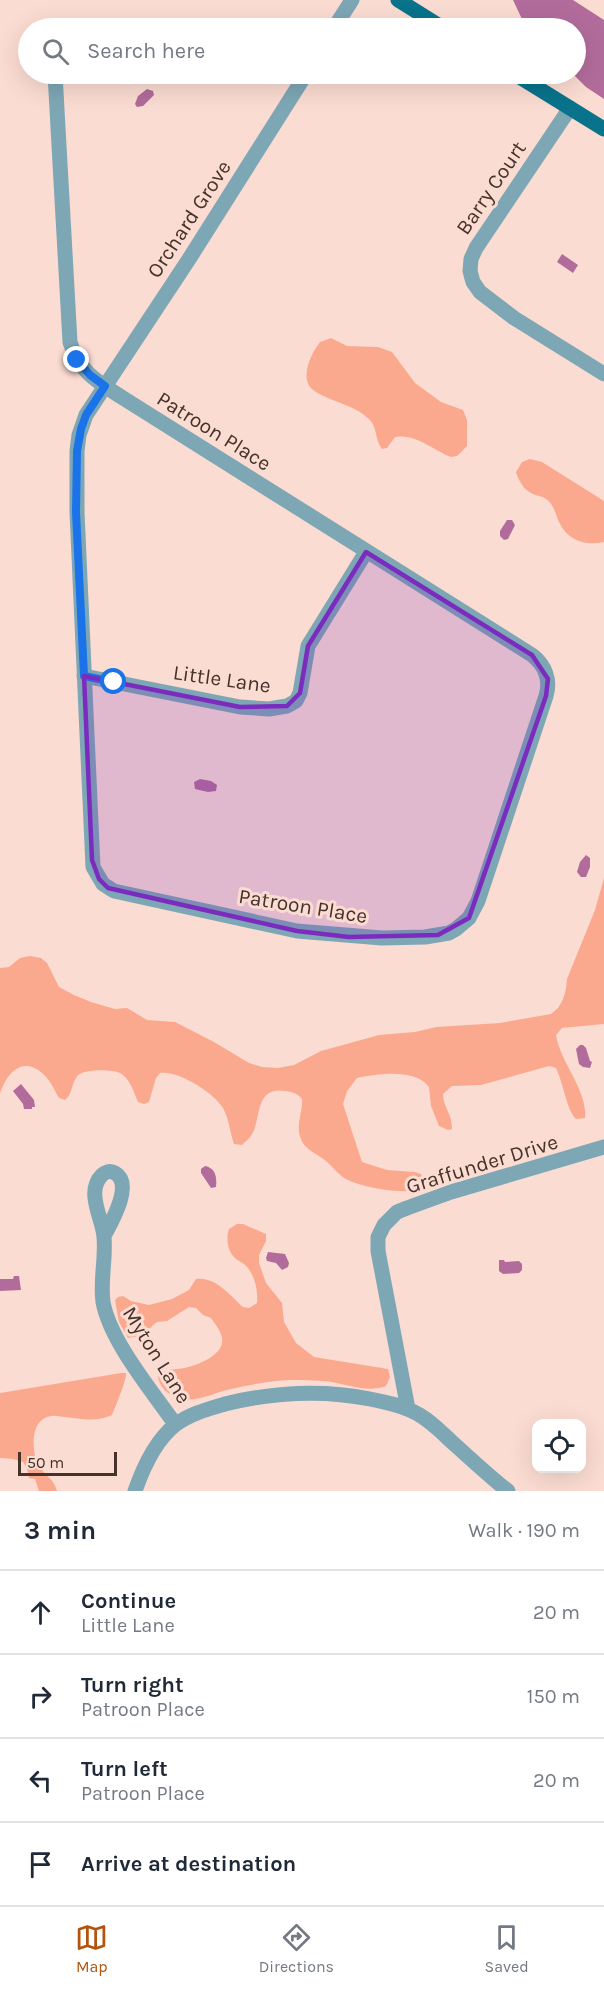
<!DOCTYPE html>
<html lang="en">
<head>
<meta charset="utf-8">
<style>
  :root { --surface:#fff; --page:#f6f6f7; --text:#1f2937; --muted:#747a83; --line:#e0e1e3; --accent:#b45309 }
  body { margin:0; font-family:Karla,sans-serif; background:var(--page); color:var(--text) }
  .controls { position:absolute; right:18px; bottom:18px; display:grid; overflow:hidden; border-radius:12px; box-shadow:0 6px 24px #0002 }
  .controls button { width:54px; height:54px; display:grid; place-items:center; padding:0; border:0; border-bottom:2px solid var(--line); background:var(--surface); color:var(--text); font:30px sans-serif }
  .scale { position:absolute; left:18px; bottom:15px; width:99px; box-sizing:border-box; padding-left:6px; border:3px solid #45322b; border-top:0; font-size:16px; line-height:21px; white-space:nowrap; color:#45322b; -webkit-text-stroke:4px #fbdcd2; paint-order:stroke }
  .stop { position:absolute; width:18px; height:18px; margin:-14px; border:4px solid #1a73e8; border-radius:50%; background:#fff }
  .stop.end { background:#1a73e8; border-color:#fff; box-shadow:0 2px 6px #0008 }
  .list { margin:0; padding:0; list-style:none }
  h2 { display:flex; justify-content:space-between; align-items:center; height:78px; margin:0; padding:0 24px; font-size:26px }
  h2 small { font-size:20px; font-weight:400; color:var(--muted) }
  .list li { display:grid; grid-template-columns:39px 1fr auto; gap:18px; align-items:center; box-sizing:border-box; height:84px; padding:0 24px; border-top:2px solid var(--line) }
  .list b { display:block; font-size:22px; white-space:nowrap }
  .list p { margin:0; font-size:20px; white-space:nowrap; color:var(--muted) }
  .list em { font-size:20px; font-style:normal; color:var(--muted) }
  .icon { flex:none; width:33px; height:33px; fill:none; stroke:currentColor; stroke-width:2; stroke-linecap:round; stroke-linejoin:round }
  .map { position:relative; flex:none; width:604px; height:1491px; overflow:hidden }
  .search { position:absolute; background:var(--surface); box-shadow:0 6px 24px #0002; left:18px; right:18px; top:18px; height:66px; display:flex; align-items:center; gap:15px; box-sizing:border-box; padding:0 21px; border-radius:33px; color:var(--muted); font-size:22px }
  .sheet { height:414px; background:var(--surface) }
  nav { display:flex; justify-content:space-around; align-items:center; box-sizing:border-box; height:84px; border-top:2px solid var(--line); background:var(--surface); font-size:16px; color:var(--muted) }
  nav a { display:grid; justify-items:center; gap:3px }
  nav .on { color:var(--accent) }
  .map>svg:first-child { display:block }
  .green { fill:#fba98e }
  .water { fill:#b26c9c }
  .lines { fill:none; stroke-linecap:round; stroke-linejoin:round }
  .minor { stroke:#7ea7b5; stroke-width:15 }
  .major { stroke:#08738b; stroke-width:15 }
  .route { stroke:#1a73e8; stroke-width:8 }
  .marked { fill:#7b2cbf; fill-opacity:0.2; stroke:#7b2cbf; stroke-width:4.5; stroke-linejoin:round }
  .labels { text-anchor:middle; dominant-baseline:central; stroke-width:6; stroke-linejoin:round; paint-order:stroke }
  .street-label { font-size:21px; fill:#45322b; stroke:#fbdcd2 }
</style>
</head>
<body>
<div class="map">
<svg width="604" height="1491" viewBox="0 0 604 1491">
  <rect width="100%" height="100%" fill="#fbdcd2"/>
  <path class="green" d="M331 338 347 346 378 347 392 352 415 383 441 402 463 410 467 420V446L457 456 451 457C433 450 415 433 395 437L387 448 382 449C375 440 377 426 369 419 352 403 326 401 312 389 299 377 312 352 320 342Z
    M530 459 542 462 604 501V542C586 546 569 541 560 524 555 515 555 505 546 499 543 496 537 496 533 494 524 490 519 482 516 472L522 462Z
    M604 878V1024L562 1028 556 1035C560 1062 588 1091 585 1118L576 1119C567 1111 563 1082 556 1068L549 1066 481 1085 452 1086 443 1094C443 1107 452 1113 452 1129L448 1130 439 1126 431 1106 429 1087C415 1068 376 1074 357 1078L347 1091 343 1104 362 1162 387 1170 415 1172 421 1174 424 1182 419 1190C402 1194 367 1188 350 1181 340 1177 334 1168 326 1161 316 1153 303 1149 300 1136 296 1125 303 1111 302 1099 298 1094 293 1092 286 1091 254 1086 262 1117 252 1134 250 1138 245 1142 242 1145L234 1144C230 1133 229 1119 223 1108 214 1093 178 1070 160 1073L156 1078 149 1102 144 1104 138 1102C134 1093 130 1078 120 1073 112 1069 85 1069 78 1075 71 1083 73 1094 65 1100L59 1098C55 1092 52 1083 46 1077 25 1054 7 1071 0 1094V968L9 967 20 958 30 956 41 958 47 963 59 987 74 995 91 1002 115 1009 127 1008 147 1020 175 1022 214 1042 249 1063 262 1067 278 1068 294 1065 321 1051 379 1035 415 1032 436 1027 500 1023 551 1014C563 1006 566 993 567 979L595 910Z
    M237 1224H243L266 1234V1241L259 1255V1263L266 1283 282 1303 284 1322 296 1343 314 1357 388 1369 390 1377 386 1386C367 1394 342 1382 323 1381 312 1380 301 1380 290 1380 269 1381 248 1385 227 1390 211 1394 195 1403 178 1398 168 1395 159 1387 158 1376 166 1368 175 1370 185 1368 198 1365 225 1355 222 1338 221 1331 215 1324 211 1318L203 1315 196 1308 189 1307 167 1321 157 1322 152 1326 149 1331 140 1336 128 1338 119 1322 115 1300 118 1297 123 1296 131 1301 149 1305 172 1299 189 1290 196 1279C215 1276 230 1295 243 1307L249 1308 257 1303C258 1291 255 1275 246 1266 243 1262 237 1261 234 1257 227 1250 226 1237 229 1229Z
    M121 1373H126C127 1379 115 1408 112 1415 98 1422 80 1419 65 1417 61 1417 55 1415 51 1416 31 1419 32 1446 36 1460 41 1474 53 1476 57 1491H39L35 1479 29 1478 27 1468 23 1462 13 1459 0 1458V1393Z"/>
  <path class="water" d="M513 0H573L604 20V99L586 87 573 74H576V28H530L521 17Z
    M147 89 153 91 154 95 143 106 137 107 135 104 138 96Z
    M562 254 578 265 573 273 557 262Z
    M507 520H512L515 525 508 539 504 540 500 536V531Z
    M200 779 211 781 217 785 216 791 208 792 195 789 194 782Z
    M586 855 590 858V867L586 877H581L577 872 580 862Z
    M580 1045H583L586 1048 590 1061 592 1062 590 1068 583 1067 579 1064 576 1049Z
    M21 1084 34 1100 35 1107H32V1109H24L23 1104 13 1091Z
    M205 1166C216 1168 217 1178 216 1187L211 1188 201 1173V1169Z
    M268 1252 285 1254 289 1263 288 1267 282 1270 276 1263 267 1261 266 1258Z
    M499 1260H504L505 1262 519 1261 522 1264V1270L519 1273 503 1274 499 1271Z
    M14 1276H19L21 1290 0 1291V1279H13Z"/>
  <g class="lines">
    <path class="minor" d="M334 28 352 0
      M55 74 70 342C79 372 98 382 123 398L532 655C545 665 551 680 546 696L478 901 469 918 456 929 449 933 425 937 382 938 297 931 114 891 103 884 93 867 77 512V451L79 435 86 415 191 256 306 74
      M570 108 476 248 471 259 470 271 473 282 480 292 514 318 604 374
      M84 676 240 707 269 709 287 706 296 701 300 693 308 646 366 552
      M104 1236C111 1223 134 1184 115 1173 110 1170 105 1172 102 1175 85 1192 103 1219 104 1237 106 1259 100 1280 103 1302 110 1341 152 1391 175 1424
      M408 1409 378 1251V1237L384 1225 397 1212 407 1208 451 1192 604 1147
      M135 1491C143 1468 155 1441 175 1425 189 1414 208 1409 225 1404 274 1392 320 1389 370 1399 385 1402 400 1405 414 1412 429 1419 441 1432 453 1443 471 1459 489 1476 508 1491"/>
    <path class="major" d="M398 0 443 28
      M515 74 604 129"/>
  </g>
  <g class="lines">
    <path class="route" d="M77 360 90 375 105 386 86 415 81 429 77 451 76 512 84 676 114 682"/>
  </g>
  <path class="marked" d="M366 552 532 655 548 679 546 696 469 918 438 935 349 937 297 931 108 888 99 879 92 860 84 676 240 707 287 706 300 693 308 646Z"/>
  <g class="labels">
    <g class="street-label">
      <text transform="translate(491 188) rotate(-56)">Barry Court</text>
      <text transform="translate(189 219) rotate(-57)">Orchard Grove</text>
      <text transform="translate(214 431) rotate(32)">Patroon Place</text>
      <text transform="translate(222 679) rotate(8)">Little Lane</text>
      <text transform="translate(303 906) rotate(9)">Patroon Place</text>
      <text transform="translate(482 1164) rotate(-17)">Graffunder Drive</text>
      <text transform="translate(157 1355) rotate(58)">Myton Lane</text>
    </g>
  </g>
</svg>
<div class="controls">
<button><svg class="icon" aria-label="locate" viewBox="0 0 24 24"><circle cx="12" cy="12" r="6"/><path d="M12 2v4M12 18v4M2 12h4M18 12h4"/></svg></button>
</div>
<div class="scale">50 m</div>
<div class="stop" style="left:114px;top:682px"></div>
<div class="stop end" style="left:77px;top:360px"></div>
<div class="search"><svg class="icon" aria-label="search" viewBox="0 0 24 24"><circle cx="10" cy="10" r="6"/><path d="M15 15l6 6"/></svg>Search here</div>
</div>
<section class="sheet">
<h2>3 min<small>Walk · 190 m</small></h2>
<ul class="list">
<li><svg class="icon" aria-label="ahead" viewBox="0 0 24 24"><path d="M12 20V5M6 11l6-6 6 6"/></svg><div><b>Continue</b><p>Little Lane</p></div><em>20 m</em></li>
<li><svg class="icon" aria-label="right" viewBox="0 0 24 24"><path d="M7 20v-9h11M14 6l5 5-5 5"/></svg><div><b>Turn right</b><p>Patroon Place</p></div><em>150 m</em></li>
<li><svg class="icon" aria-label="left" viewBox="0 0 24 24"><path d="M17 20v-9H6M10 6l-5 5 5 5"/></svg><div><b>Turn left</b><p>Patroon Place</p></div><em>20 m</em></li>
<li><svg class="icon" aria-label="arrive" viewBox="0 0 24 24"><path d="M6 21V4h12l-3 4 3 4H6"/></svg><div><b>Arrive at destination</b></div></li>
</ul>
</section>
<nav>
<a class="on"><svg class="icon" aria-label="map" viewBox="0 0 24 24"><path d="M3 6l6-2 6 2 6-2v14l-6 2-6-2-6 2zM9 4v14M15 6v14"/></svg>Map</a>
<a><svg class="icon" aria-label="directions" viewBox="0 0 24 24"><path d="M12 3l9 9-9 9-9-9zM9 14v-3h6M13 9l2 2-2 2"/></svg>Directions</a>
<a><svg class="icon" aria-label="saved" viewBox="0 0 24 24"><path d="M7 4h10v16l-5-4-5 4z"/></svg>Saved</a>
</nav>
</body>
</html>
